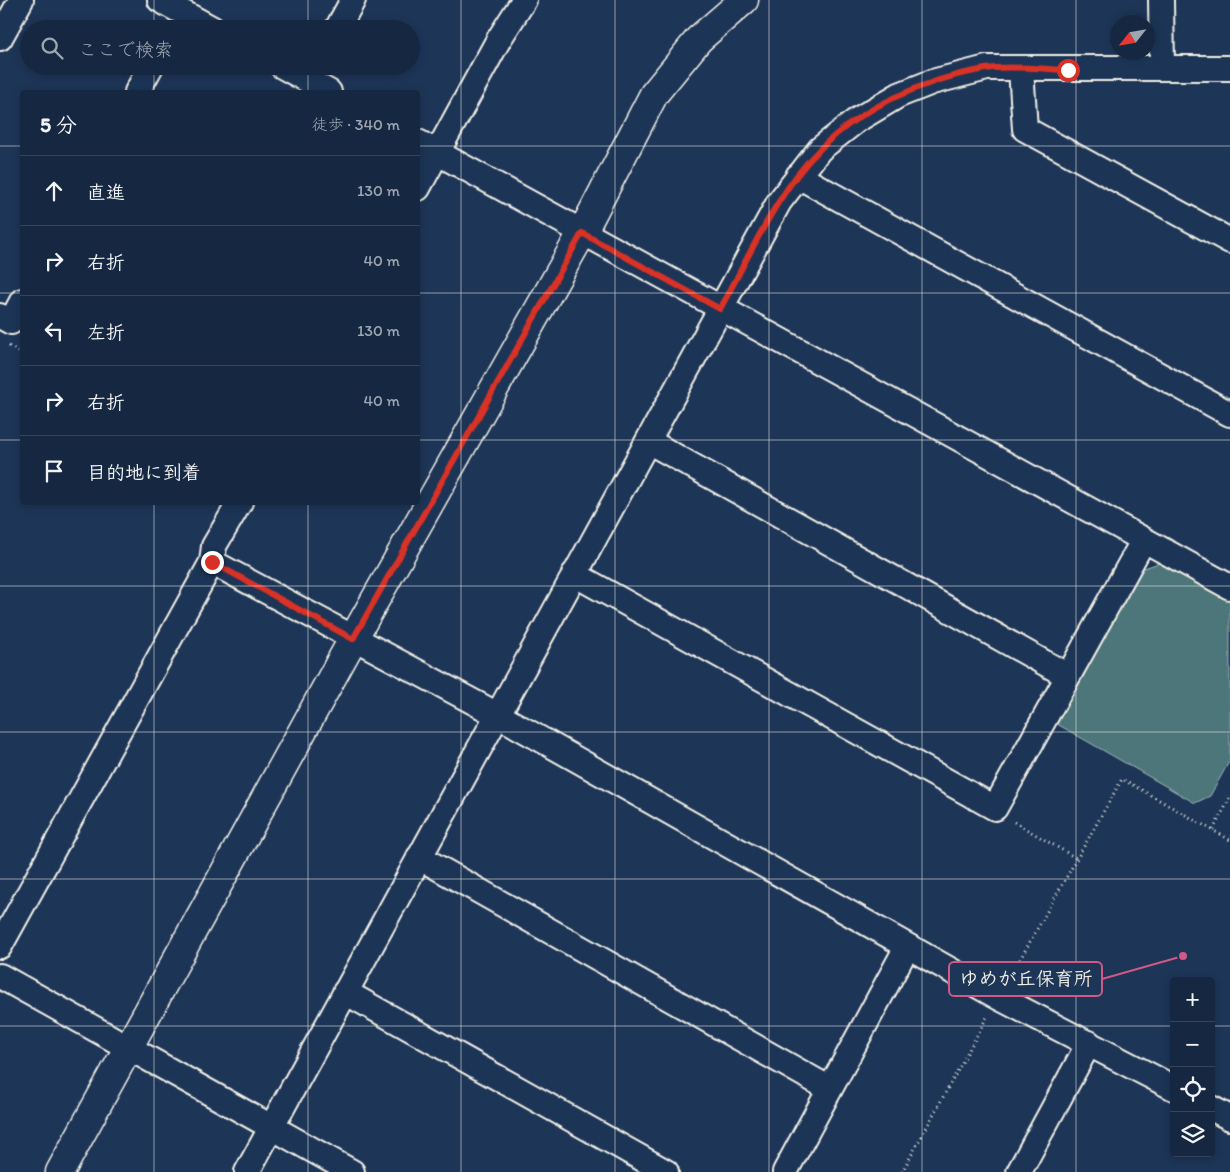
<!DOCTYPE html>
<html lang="ja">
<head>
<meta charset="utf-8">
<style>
  :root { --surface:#162841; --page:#1f3048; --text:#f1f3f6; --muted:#9ea6b1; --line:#35445a }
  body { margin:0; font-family:Itim,"Klee One",sans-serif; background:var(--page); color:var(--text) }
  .controls { position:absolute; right:15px; bottom:15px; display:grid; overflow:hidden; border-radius:5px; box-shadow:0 2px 8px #0003 }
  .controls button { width:45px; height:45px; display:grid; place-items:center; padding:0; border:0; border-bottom:1px solid var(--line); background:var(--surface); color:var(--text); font:25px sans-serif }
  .compass { position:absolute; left:1110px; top:15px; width:45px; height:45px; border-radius:50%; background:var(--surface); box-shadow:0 2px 8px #0003; rotate:239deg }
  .stop { position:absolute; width:15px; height:15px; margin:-11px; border:4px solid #d93025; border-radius:50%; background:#fff }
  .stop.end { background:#d93025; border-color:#fff; box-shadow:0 1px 5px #0008 }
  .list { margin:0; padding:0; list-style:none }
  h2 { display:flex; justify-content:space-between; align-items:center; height:65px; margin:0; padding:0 20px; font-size:21px }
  h2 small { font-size:16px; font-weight:400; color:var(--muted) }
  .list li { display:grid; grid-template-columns:32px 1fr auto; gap:15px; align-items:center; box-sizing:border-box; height:70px; padding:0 20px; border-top:1px solid var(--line) }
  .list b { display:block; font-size:19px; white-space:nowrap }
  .list em { font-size:16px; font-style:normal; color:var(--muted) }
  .icon { flex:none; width:28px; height:28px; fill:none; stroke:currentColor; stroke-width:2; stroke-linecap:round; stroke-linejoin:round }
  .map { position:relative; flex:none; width:1230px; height:1172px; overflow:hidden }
  .search { position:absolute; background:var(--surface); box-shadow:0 2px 8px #0003; left:20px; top:20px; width:400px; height:55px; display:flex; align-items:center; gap:12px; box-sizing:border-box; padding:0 18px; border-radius:28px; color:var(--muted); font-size:19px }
  .panel { position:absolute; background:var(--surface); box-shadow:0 2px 8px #0003; left:20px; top:90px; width:400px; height:415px; border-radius:5px }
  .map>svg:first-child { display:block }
  .green { fill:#4e767a; stroke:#a1b4b1 }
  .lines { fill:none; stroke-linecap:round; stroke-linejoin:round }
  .minor-casing { stroke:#f4f1e8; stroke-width:28 }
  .tertiary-casing { stroke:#f4f1e8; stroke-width:31 }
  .path { stroke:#f4f1e8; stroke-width:3; stroke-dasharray:1 4; stroke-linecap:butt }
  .minor { stroke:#1d3557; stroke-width:24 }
  .tertiary { stroke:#1d3557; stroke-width:28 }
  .route { stroke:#d93025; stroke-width:6 }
  .grid { fill:none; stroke:#f4f1e8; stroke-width:1; stroke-opacity:0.55 }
  .leader { fill:none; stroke:#d15985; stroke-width:2 }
  .callout-dot { fill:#d15985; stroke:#1d3557; stroke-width:2 }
  .callout { fill:#1d3557; stroke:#d15985; stroke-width:2 }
  .callout-label { font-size:19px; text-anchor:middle; font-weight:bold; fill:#f4f1e8 }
</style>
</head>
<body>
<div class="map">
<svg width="1230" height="1172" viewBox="0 0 1230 1172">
  <rect width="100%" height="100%" fill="#1d3557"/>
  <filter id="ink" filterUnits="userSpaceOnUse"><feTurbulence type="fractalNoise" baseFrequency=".02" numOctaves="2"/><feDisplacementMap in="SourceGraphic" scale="10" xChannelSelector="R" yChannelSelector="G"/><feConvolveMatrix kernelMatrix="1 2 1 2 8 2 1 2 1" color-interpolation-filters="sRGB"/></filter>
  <g filter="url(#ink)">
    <path class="green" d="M1159 563 1230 601V760L1210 796 1195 803 1057 724 1141 569Z"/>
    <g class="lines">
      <defs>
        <path id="minor" d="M160 0 213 29
          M1161 0 1162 68
          M337 29 353 0
          M0 38 21 0
          M282 66 329 92
          M1021 69 1025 129 1230 241
          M137 92 151 66
          M418 142 1230 587
          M798 176 1230 414
          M418 188 499 39 524 0
          M0 316 11 322 22 301
          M648 441 1068 676
          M212 562 496 714 998 997 1174 1088
          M574 574 995 808 1143 541
          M419 857 830 1089
          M0 946 212 562 214 546 240 502
          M0 976 352 1172
          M345 992 666 1172
          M1211 1108 1230 1118
          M247 1172 779 202 820 149 857 120 899 95 932 82 987 68H1230
          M785 1172 907 947
          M1019 1172 1089 1043"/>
        <path id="tertiary" d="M60 1172 353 639 582 233 654 94 699 39 744 0"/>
      </defs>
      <use href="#minor" class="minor-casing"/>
      <use href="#tertiary" class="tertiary-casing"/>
      <path class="path" d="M9 346 22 354
        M1014 822 1076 858
        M1213 830 1230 798
        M1010 977 1122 779 1230 840
        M902 1172 987 1017"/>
      <use href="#minor" class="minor"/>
      <use href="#tertiary" class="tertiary"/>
    </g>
  </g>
  <g class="lines" filter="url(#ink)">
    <path class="route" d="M212 562 353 639 582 233 720 309C749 257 777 191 820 149 863 106 926 79 985 69 1008 65 1044 69 1068 70"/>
  </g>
  <path class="grid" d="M154 0V29M308 0V29M461 0V1172M615 0V1172M769 0V1172M922 0V1172M1076 0V1172M154 66V92M308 66V92M0 146H22M418 146H1230M0 293H22M418 293H1230M0 440H22M418 440H1230M154 502V1172M308 502V1172M0 586H1230M0 732H1230M0 879H1230M0 1026H1174M1211 1026H1230"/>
  <path class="leader" d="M1183 956L1102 979"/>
  <circle class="callout-dot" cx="1183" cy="956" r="5"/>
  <rect class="callout" x="949" y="962" width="153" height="34" rx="5"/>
  <g class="callout-label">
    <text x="1026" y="985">ゆめが丘保育所</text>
  </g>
</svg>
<div class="controls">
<button>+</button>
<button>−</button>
<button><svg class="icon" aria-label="locate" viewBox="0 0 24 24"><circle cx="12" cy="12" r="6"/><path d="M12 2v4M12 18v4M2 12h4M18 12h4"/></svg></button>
<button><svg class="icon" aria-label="layers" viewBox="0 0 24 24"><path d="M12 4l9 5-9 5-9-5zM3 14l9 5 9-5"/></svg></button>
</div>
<svg class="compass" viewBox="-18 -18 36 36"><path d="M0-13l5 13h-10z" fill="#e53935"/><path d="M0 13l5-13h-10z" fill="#9ea6b1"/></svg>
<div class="stop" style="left:1068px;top:70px"></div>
<div class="stop end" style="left:212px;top:562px"></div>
<div class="search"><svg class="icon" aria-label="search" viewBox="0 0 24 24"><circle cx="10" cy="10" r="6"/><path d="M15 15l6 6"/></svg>ここで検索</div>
<section class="panel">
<h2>5 分<small>徒歩 · 340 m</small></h2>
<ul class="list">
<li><svg class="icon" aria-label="ahead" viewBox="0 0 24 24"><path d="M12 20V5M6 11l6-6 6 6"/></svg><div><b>直進</b></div><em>130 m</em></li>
<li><svg class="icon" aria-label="right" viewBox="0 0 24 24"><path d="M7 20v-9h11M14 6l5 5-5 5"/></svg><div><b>右折</b></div><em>40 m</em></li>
<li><svg class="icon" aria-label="left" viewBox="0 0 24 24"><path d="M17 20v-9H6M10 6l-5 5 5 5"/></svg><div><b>左折</b></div><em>130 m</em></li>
<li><svg class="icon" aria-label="right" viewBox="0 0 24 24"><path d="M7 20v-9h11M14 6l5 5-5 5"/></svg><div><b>右折</b></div><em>40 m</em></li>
<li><svg class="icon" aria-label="arrive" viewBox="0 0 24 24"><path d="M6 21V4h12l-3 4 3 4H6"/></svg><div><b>目的地に到着</b></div></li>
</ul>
</section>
</div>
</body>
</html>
